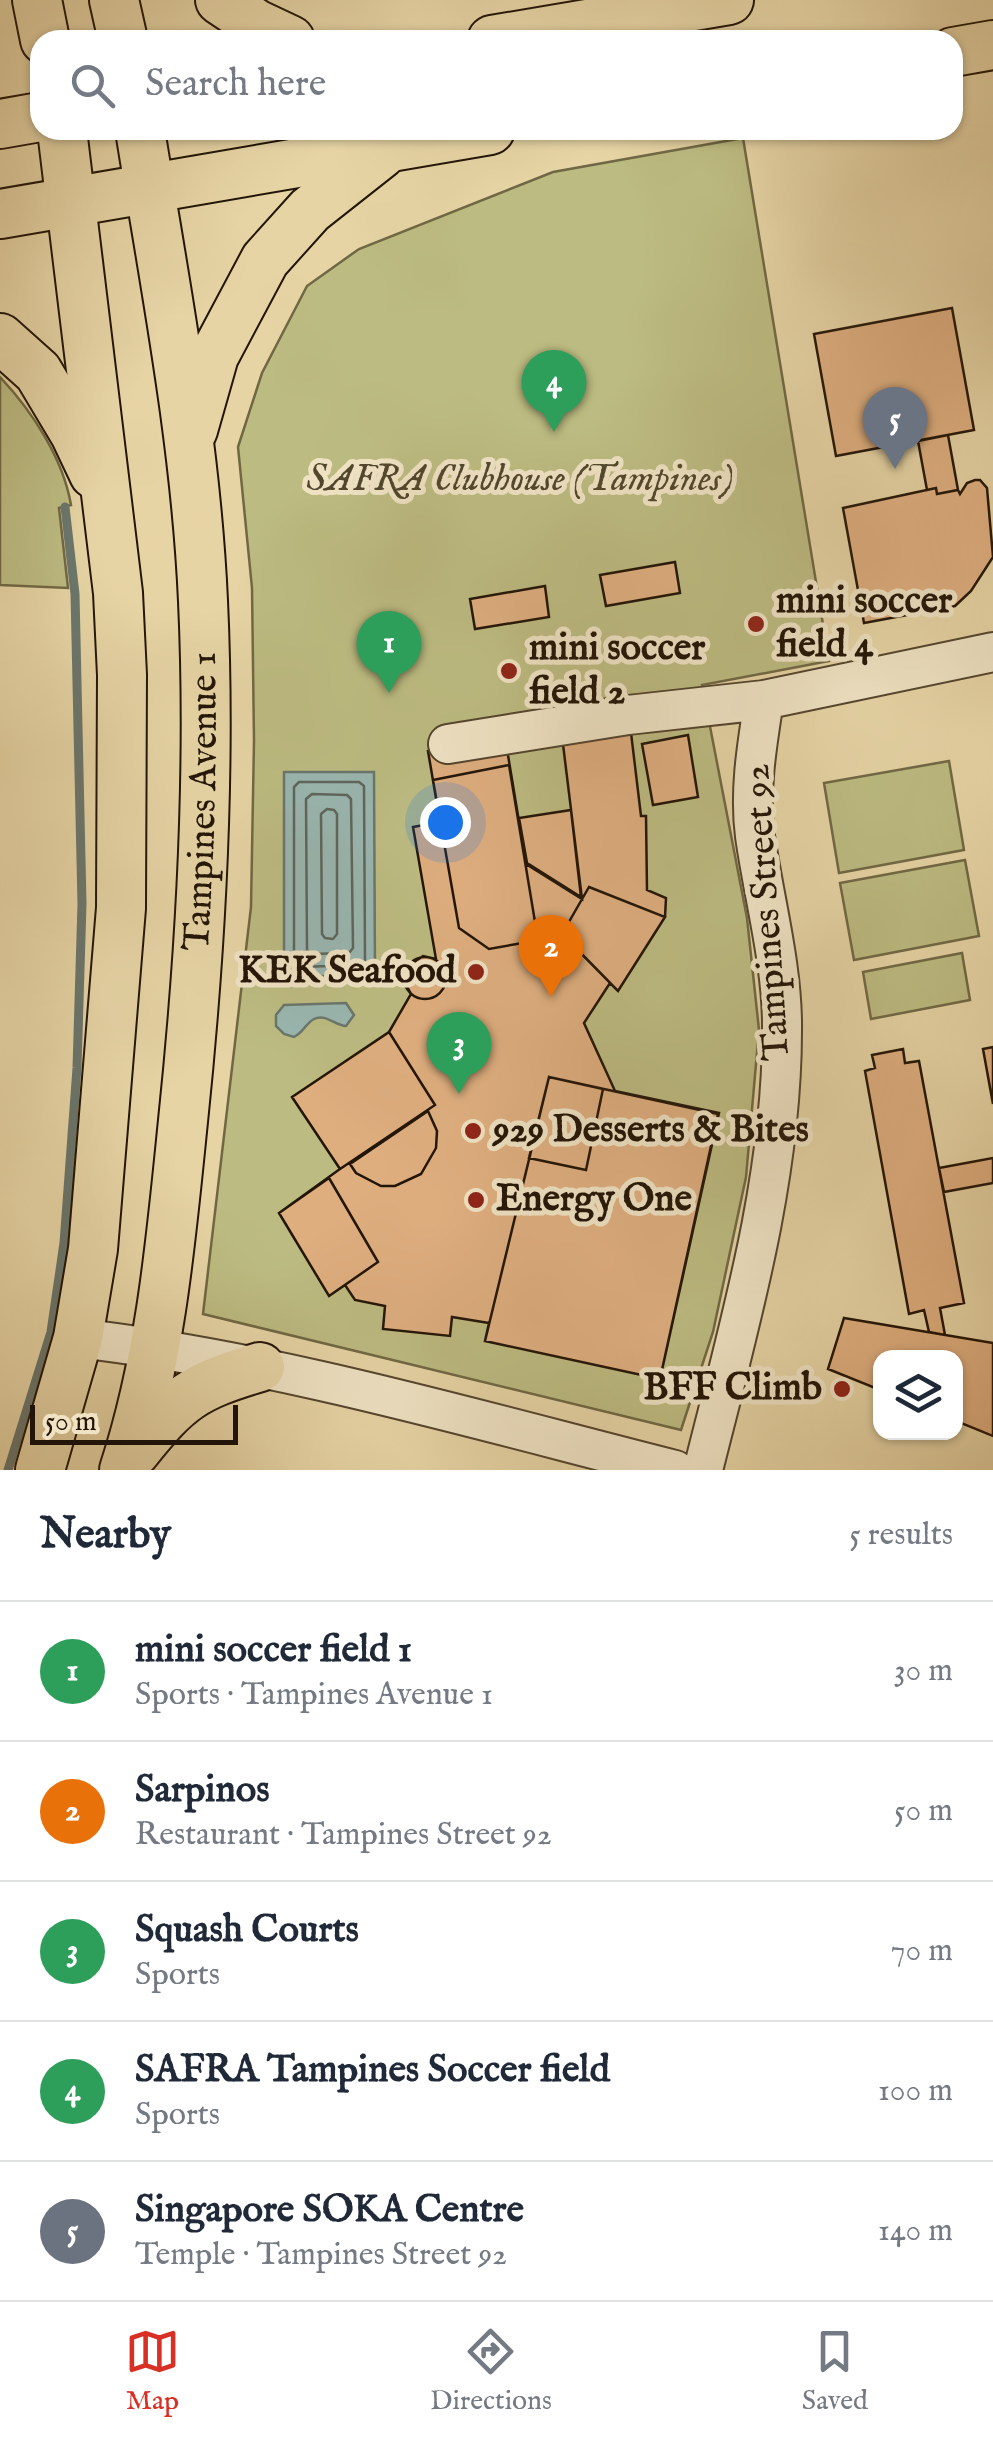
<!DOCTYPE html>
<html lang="en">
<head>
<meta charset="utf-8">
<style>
  :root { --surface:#fff; --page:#f6f6f7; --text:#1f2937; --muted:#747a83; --line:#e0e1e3; --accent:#d93025 }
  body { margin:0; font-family:"IM FELL English",serif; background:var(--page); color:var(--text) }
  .controls { position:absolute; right:30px; bottom:30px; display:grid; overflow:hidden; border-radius:20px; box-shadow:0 2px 8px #0004 }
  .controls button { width:90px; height:90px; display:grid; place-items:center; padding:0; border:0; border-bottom:2px solid var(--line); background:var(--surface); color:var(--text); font:50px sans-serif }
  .scale { position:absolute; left:30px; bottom:25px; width:208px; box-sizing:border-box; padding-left:10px; border:5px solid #231507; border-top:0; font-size:28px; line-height:35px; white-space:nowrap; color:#231507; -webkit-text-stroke:8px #efe3c4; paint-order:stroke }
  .you { position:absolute; left:445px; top:822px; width:35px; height:35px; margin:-25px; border:8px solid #fff; border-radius:50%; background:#1a73e8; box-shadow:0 0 0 15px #1a73e833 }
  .badge { display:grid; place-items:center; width:65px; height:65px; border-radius:50%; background:var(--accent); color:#fff; font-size:32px; font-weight:700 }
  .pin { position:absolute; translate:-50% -82px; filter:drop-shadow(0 2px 5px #0008) }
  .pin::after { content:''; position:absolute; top:52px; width:35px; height:30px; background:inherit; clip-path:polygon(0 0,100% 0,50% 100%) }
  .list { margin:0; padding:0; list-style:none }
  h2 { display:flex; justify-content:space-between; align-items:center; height:130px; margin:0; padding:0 40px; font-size:42px }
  h2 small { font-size:32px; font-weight:400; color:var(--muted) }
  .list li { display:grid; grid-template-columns:65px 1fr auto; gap:30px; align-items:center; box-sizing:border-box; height:140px; padding:0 40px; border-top:2px solid var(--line) }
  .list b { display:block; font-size:38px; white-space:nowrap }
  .list p { margin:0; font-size:32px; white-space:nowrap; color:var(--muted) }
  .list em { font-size:32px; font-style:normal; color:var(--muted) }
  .icon { flex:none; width:55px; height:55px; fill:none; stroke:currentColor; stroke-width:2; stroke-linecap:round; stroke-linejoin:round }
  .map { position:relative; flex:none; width:993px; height:1470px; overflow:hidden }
  .search { position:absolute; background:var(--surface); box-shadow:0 2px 8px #0004; left:30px; right:30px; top:30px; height:110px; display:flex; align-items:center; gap:25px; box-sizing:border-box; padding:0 35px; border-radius:30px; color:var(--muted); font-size:38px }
  .sheet { height:830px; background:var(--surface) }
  nav { display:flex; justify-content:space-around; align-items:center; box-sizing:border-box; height:140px; border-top:2px solid var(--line); background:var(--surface); font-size:28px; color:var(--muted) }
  nav a { display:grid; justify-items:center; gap:5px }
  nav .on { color:var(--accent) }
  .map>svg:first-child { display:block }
  .green { fill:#bcbb81; stroke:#706844; stroke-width:2.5 }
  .water { fill:#99b6b0; stroke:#6a766c; stroke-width:2.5 }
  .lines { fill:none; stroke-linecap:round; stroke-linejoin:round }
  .shore { stroke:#5e665c; stroke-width:2.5 }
  .stream { stroke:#6a766c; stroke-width:9 }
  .building { fill:#deae7f; stroke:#231507; stroke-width:2.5 }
  .minor-casing { stroke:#54452e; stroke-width:42 }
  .major-casing { stroke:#231507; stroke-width:52 }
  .minor { stroke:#efe3c4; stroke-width:38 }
  .major { stroke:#e6d4a5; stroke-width:48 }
  .poi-dot { fill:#8f2418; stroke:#efe3c4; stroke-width:4 }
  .labels { text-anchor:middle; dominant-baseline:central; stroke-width:10; stroke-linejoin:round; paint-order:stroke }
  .park-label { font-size:38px; font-style:italic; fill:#51472c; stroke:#efe3c4 }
  .poi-label { font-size:38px; font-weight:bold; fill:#231507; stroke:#efe3c4; text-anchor:start }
  .street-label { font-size:38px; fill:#231507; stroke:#efe3c4 }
</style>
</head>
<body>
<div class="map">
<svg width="993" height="1470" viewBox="0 0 993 1470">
  <rect width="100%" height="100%" fill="#e6d4a5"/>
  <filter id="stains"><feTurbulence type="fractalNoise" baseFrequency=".002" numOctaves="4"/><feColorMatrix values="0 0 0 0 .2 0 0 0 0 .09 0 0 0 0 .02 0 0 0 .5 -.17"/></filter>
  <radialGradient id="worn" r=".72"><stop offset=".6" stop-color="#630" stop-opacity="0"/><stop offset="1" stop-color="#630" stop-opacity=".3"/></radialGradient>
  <path class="green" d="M743 138 829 661 702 685 747 918 759 1030 746 1177 713 1332 681 1430 203 1314 251 907 254 741 252 588 238 447 262 373 307 286 359 249 553 172Z
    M0 377C32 411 63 458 71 505L59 508 68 588 0 585Z
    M949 761 964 850 839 873 824 783Z
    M965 860 979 936 854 960 840 883Z
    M962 953 970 1000 871 1019 863 972Z"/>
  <path class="water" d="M284 772H374L375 975 284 977Z
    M346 1003 354 1015 346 1026C335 1026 326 1013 314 1019 305 1024 304 1032 294 1037L284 1034 276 1026V1015L284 1005Z"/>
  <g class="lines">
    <path class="shore" d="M299 782H359L364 786 365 960 362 965 299 967 294 963V787Z
      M312 794 347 795 351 799 353 948 349 953 311 954 307 950 306 799Z
      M327 809 334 810 337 814V934L333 939 325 938 322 934 321 814Z"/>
    <path class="stream" d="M8 1470 51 1332 64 1243 77 1068 82 904 75 594 65 507"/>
  </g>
  <path class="building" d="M952 308 974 430 836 456 814 334Z
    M948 435 958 490 937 494 936 488 927 490 918 441Z
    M975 480H980L987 488 993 557 971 591 955 606 864 623 843 508 936 488 937 494 958 490 960 494 967 483Z
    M675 562 680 593 606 606 600 575Z
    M545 586 549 617 475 629 470 599Z
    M629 716 641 816H646L647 890 666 898 665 917 618 991 610 983 584 1023 615 1091 719 1113 660 1379 485 1341 489 1323 452 1317 450 1336 383 1329 385 1306 355 1300 345 1285 329 1296 279 1213 340 1169 292 1097 389 1032 411 994 404 981 407 967 423 956 436 959 413 827 440 822 428 751 505 737 526 864 582 899 561 728Z
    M688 735 698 797 653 805 642 744Z
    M509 765 536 928 552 936 544 950 528 942 489 949 459 928 433 780Z
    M509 765 536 928 552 936 544 950 528 942 489 949 459 928 433 780Z
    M571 810 581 897 527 863 519 818Z
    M589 887 665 917 618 991 562 934Z
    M589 887 665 917 618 991 562 934Z
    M404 978a21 21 0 1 1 42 0a21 21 0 1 1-42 0Z
    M389 1032 435 1105 340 1169 292 1097Z
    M389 1032 435 1105 340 1169 292 1097Z
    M993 1047V1104L983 1049Z
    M903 1049 905 1063 919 1061 964 1303 940 1308 945 1335 929 1332 924 1310 909 1314 865 1071 875 1068 872 1055Z
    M549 1077 718 1114 660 1379 485 1341Z
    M549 1077 603 1089 586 1170 529 1158Z
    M428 1111 437 1131 436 1148 421 1174 395 1186H381L356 1173 350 1164Z
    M993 1158V1183L944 1192 939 1168Z
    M329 1178 378 1262 329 1296 279 1213Z
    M329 1178 378 1262 329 1296 279 1213Z
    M844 1318 993 1343V1436L956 1421V1358H880V1390L828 1369Z"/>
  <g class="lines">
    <defs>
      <path id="minor" d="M448 744 628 715 764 700 993 652
        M78 1338C281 1362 477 1420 675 1470
        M703 1470C739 1326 782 1180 782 1031 783 967 764 899 755 836 749 791 757 745 764 700"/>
      <g id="major">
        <path d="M37 0 45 40"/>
        <path d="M114 0 123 40"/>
        <path d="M220 0 256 24 290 40"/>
        <path d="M492 40 729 0"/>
        <path d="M953 52 993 45"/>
        <path d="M0 124 40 117"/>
        <path d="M0 214 490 130"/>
        <path d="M0 338 38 372 75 434 94 474"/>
        <path d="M193 430 214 356 265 260 310 210 381 154"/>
        <path d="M135 1452C179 1397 193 1387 260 1367"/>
        <path d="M40 1470 78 1338 93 1249 121 908 122 675 118 593 62 130"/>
        <path id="s1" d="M124 1470C161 1357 171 1239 183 1121 201 949 211 774 203 601 196 443 165 286 140 130"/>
      </g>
    </defs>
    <use href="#minor" class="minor-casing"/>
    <use href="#major" class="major-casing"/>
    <use href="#minor" class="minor"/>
    <use href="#major" class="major"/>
  </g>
  <g class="poi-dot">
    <circle cx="756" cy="624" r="10"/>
    <circle cx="509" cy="671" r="10"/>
    <circle cx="476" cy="972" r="10"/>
    <circle cx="473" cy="1131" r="10"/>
    <circle cx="476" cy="1200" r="10"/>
    <circle cx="842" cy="1389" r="10"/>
  </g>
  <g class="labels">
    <g class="park-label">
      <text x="520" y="480">SAFRA Clubhouse (Tampines)</text>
    </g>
    <g class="poi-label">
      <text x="776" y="602">mini soccer<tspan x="776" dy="44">field 4</tspan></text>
      <text x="529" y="649">mini soccer<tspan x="529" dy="44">field 2</tspan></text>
      <text x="456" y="972" text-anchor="end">KEK Seafood</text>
      <text x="493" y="1131">929 Desserts &amp; Bites</text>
      <text x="496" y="1200">Energy One</text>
      <text x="822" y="1389" text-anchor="end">BFF Climb</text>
    </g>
    <g class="street-label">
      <text stroke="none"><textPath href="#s1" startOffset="675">Tampines Avenue 1</textPath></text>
      <text transform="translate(768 912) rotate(-94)">Tampines Street 92</text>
    </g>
  </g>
  <rect width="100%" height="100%" filter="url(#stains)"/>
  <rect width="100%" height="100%" fill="url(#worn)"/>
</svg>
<div class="controls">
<button><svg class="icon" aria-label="layers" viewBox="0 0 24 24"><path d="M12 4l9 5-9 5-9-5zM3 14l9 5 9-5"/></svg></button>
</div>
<div class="scale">50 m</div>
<div class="you"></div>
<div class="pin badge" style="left:389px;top:693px;background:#2e9e5b">1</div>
<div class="pin badge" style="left:551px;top:997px;background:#e8710a">2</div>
<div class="pin badge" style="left:459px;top:1094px;background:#2e9e5b">3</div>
<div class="pin badge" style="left:554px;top:432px;background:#2e9e5b">4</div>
<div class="pin badge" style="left:895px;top:469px;background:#6b7280">5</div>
<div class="search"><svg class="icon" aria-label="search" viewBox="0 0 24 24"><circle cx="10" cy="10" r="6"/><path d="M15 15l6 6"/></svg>Search here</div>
</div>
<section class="sheet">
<h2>Nearby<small>5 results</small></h2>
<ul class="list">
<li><span class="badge" style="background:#2e9e5b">1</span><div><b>mini soccer field 1</b><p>Sports · Tampines Avenue 1</p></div><em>30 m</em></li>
<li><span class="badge" style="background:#e8710a">2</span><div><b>Sarpinos</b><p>Restaurant · Tampines Street 92</p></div><em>50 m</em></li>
<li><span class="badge" style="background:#2e9e5b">3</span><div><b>Squash Courts</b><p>Sports</p></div><em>70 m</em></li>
<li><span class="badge" style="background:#2e9e5b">4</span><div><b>SAFRA Tampines Soccer field</b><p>Sports</p></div><em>100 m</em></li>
<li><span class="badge" style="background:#6b7280">5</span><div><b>Singapore SOKA Centre</b><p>Temple · Tampines Street 92</p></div><em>140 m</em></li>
</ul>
</section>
<nav>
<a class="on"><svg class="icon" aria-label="map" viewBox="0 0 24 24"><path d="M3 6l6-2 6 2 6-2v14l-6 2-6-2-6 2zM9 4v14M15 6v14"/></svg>Map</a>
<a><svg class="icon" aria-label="directions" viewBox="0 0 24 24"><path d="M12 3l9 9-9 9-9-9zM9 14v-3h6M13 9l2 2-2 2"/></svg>Directions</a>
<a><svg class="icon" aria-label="saved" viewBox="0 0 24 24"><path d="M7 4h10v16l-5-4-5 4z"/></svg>Saved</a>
</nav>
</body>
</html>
